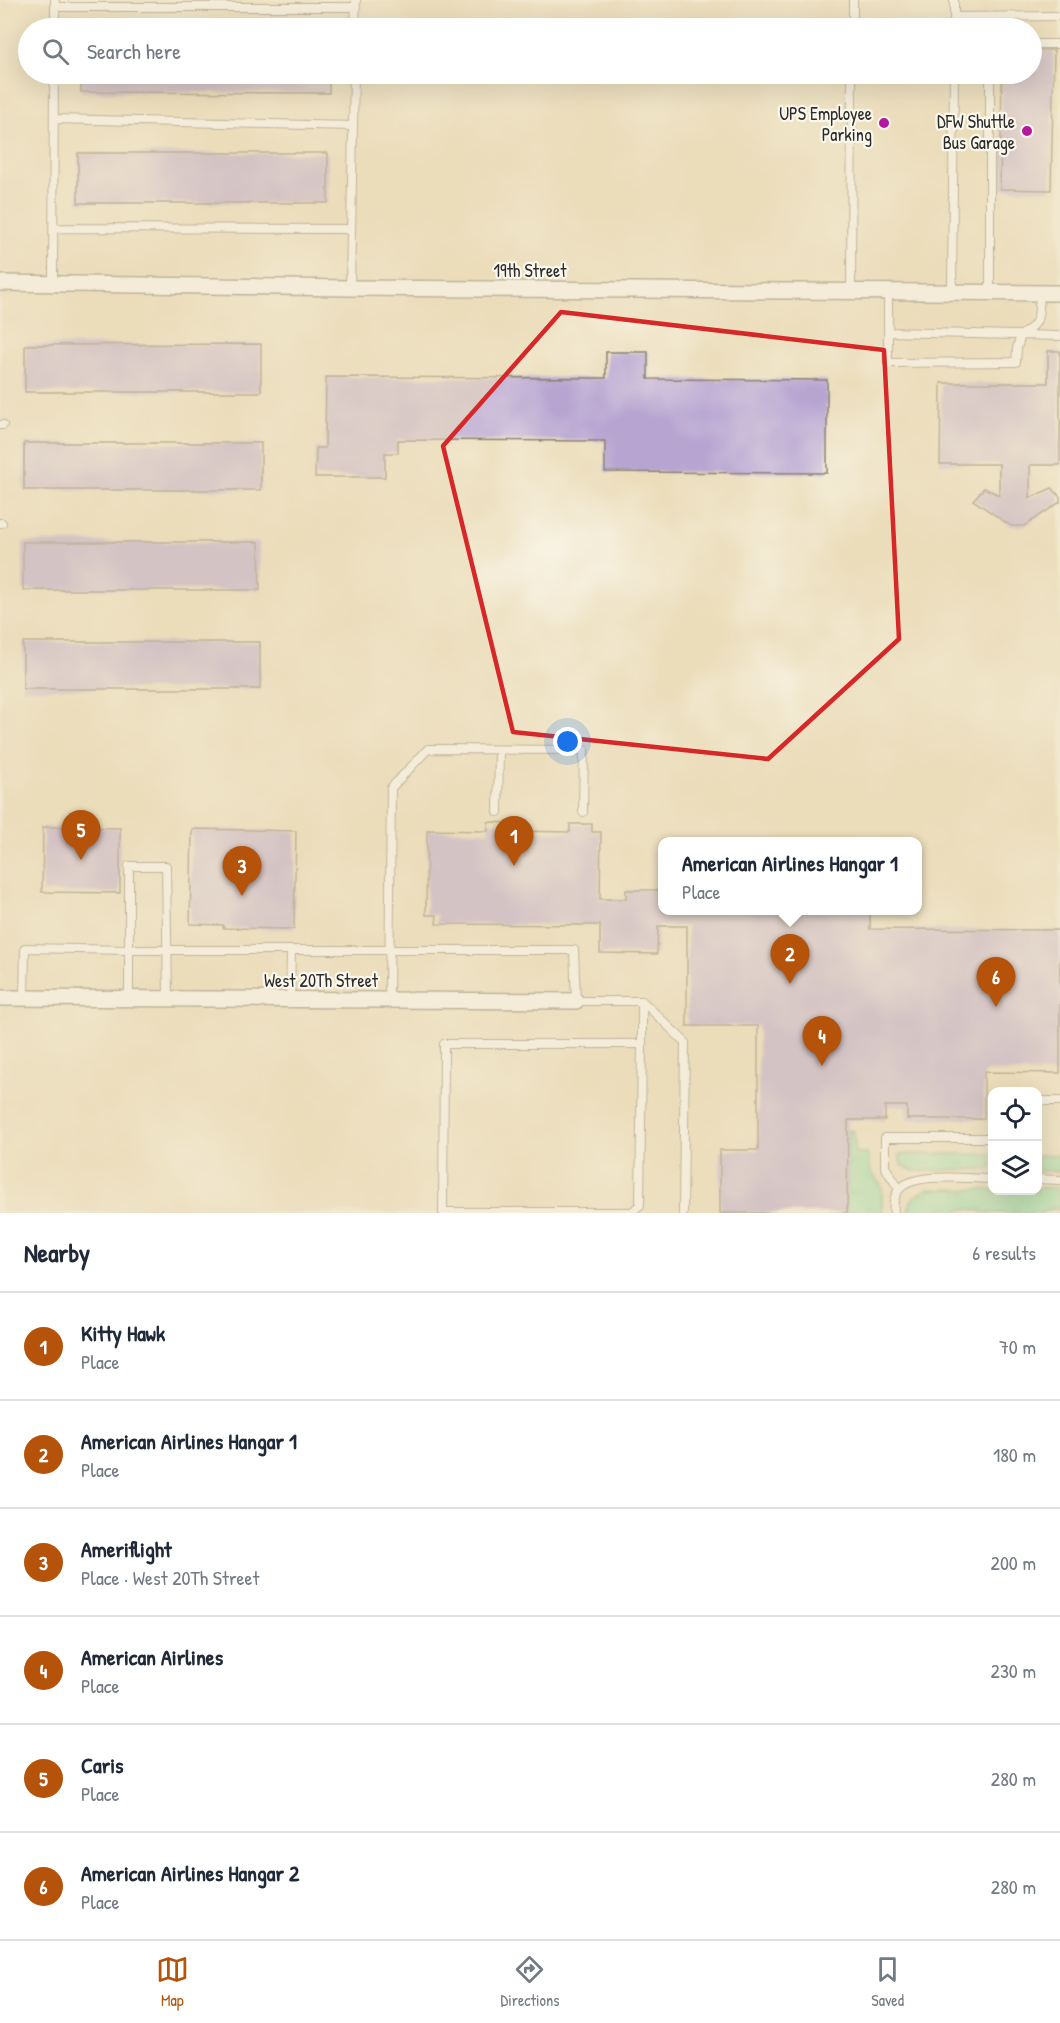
<!DOCTYPE html>
<html lang="en">
<head>
<meta charset="utf-8">
<style>
  :root { --surface:#fff; --page:#f6f6f7; --text:#1f2937; --muted:#747a83; --line:#e0e1e3; --accent:#b45309 }
  body { margin:0; font-family:"Patrick Hand",sans-serif; background:var(--page); color:var(--text) }
  .controls { position:absolute; right:18px; bottom:18px; display:grid; overflow:hidden; border-radius:12px; box-shadow:0 6px 24px #0002 }
  .controls button { width:54px; height:54px; display:grid; place-items:center; padding:0; border:0; border-bottom:2px solid var(--line); background:var(--surface); color:var(--text); font:30px sans-serif }
  .you { position:absolute; left:568px; top:742px; width:21px; height:21px; margin:-15px; border:4px solid #fff; border-radius:50%; background:#1a73e8; box-shadow:0 0 0 9px #1a73e833 }
  .badge { display:grid; place-items:center; width:39px; height:39px; border-radius:50%; background:var(--accent); color:#fff; font-size:20px; font-weight:700 }
  .pin { position:absolute; translate:-50% -50px; filter:drop-shadow(0 2px 3px #0008) }
  .pin::after { content:''; position:absolute; top:32px; width:21px; height:18px; background:inherit; clip-path:polygon(0 0,100% 0,50% 100%) }
  .popup { position:absolute; left:658px; top:837px; width:264px; height:78px; box-sizing:border-box; display:grid; place-content:center; border-radius:12px; background:var(--surface); filter:drop-shadow(0 2px 4px #0005); font-size:20px; white-space:nowrap; color:var(--muted) }
  .popup b { font-size:22px; color:var(--text) }
  .popup::after { content:''; position:absolute; left:50%; top:100%; margin-left:-12px; border:12px solid transparent; border-top-color:var(--surface) }
  .list { margin:0; padding:0; list-style:none }
  h2 { display:flex; justify-content:space-between; align-items:center; height:78px; margin:0; padding:0 24px; font-size:26px }
  h2 small { font-size:20px; font-weight:400; color:var(--muted) }
  .list li { display:grid; grid-template-columns:39px 1fr auto; gap:18px; align-items:center; box-sizing:border-box; height:108px; padding:0 24px; border-top:2px solid var(--line) }
  .list b { display:block; font-size:22px; white-space:nowrap }
  .list p { margin:0; font-size:20px; white-space:nowrap; color:var(--muted) }
  .list em { font-size:20px; font-style:normal; color:var(--muted) }
  .icon { flex:none; width:33px; height:33px; fill:none; stroke:currentColor; stroke-width:2; stroke-linecap:round; stroke-linejoin:round }
  .map { position:relative; flex:none; width:1060px; height:1213px; overflow:hidden }
  .search { position:absolute; background:var(--surface); box-shadow:0 6px 24px #0002; left:18px; right:18px; top:18px; height:66px; display:flex; align-items:center; gap:15px; box-sizing:border-box; padding:0 21px; border-radius:33px; color:var(--muted); font-size:22px }
  .sheet { height:726px; background:var(--surface) }
  nav { display:flex; justify-content:space-around; align-items:center; box-sizing:border-box; height:84px; border-top:2px solid var(--line); background:var(--surface); font-size:16px; color:var(--muted) }
  nav a { display:grid; justify-items:center; gap:3px }
  nav .on { color:var(--accent) }
  .map>svg:first-child { display:block }
  .grass { fill:url(#grass-tufts); stroke:#588467; stroke-width:1.5 }
  .building { fill:#b8a4d1 }
  .lines { fill:none; stroke-linecap:round; stroke-linejoin:round }
  .lane-casing { stroke:#8b8472; stroke-width:10 }
  .street-casing { stroke:#8b8472; stroke-width:18 }
  .lane { stroke:#fff; stroke-width:8 }
  .street { stroke:#fff; stroke-width:15 }
  .marked { fill:none; stroke:#d62828; stroke-width:4.5; stroke-linejoin:round }
  .poi-dot { fill:#b5179e; stroke:#fbf7ec; stroke-width:2 }
  .labels { text-anchor:middle; dominant-baseline:central; stroke-width:4.5; stroke-linejoin:round; paint-order:stroke }
  .poi-label { font-size:18px; fill:#2b2b2b; stroke:#fbf7ec; text-anchor:end }
  .street-label { font-size:18px; fill:#2b2b2b; stroke:#fbf7ec }
</style>
</head>
<body>
<div class="map">
<svg width="1060" height="1213" viewBox="0 0 1060 1213">
  <defs>
    <pattern id="grass-tufts" width="24" height="20" patternUnits="userSpaceOnUse" patternTransform="scale(1.5)"><rect width="24" height="20" fill="#84dda3"/><path d="M3 7l-1-3M5 7V3M7 7l1-3M15 17l-1-3M17 17v-4M19 17l1-3" fill="none" stroke="#72be8c"/></pattern>
  </defs>
  <rect width="100%" height="100%" fill="#fbf7ec"/>
  <filter id="ink" filterUnits="userSpaceOnUse"><feTurbulence type="fractalNoise" baseFrequency=".0167" numOctaves="2"/><feDisplacementMap in="SourceGraphic" scale="12" xChannelSelector="R" yChannelSelector="G"/><feConvolveMatrix kernelMatrix="1 2 1 2 8 2 1 2 1" color-interpolation-filters="sRGB"/></filter>
  <filter id="wash" filterUnits="userSpaceOnUse"><feTurbulence type="fractalNoise" baseFrequency=".008" numOctaves="4" result="noise"/><feDisplacementMap in="SourceGraphic" scale="24" xChannelSelector="R" yChannelSelector="G"/><feGaussianBlur stdDeviation="1.35" result="paint"/><feColorMatrix in="noise" values="0 0 0 0 0 0 0 0 0 0 0 0 0 0 0 0 0 1.4 0 .05"/><feComposite in="paint" operator="in"/></filter>
  <g filter="url(#wash)">
    <rect width="100%" height="100%" fill="#ebddba"/>
    <path class="grass" d="M848 1130 854 1131 855 1153 867 1154 871 1171 882 1187V1213H847Z
      M899 1154H992V1169L913 1171 901 1165Z
      M1038 1155H1060V1171H1038Z
      M1038 1188H1060V1208C1053 1208 1048 1211 1042 1213 1036 1213 991 1213 985 1213 972 1209 965 1206 953 1213H907L912 1199 927 1189 1038 1190Z"/>
    <g id="blocks">
      <path class="building" d="M1032 50H1054L1051 190 1000 189 1002 74H1032Z
        M81 74H329V93L81 92Z
        M78 153H328V203H78Z
        M261 344V392H25V345Z
        M1048 351H1060V465H1030V498L1052 488 1060 497V502L1024 526H1011L973 500 984 488 999 495V464H940L941 383H1048Z
        M606 352H648V379L827 380V473L605 472V441L398 440V453H385V477H315L316 448H325L326 377 606 378Z
        M24 443H261V490H24Z
        M23 542H259L260 590H23Z
        M23 642H260V689H23Z
        M488 822 512 823V831L570 832V824H592V832H601L600 899H626V890H663V910H870V929L1060 930V1073L984 1072V1119H907V1106H885V1120H848L847 1213H720V1150H758V1026H687V926H658L657 954 600 953V925L436 924 437 915H426L427 830 488 831Z
        M43 827 120 828V893L42 892Z
        M192 829 296 831 294 929 223 928V925L190 924Z"/>
    </g>
  </g>
  <g filter="url(#ink)">
    <use href="#blocks" fill-opacity="0" stroke="#8b8472" stroke-width="1.5"/>
    <g class="lines">
      <defs>
        <path id="lane" d="M954 0V28
          M55 7H355
          M954 17 1060 16
          M55 28V0
          M355 28 356 0
          M853 28V0
          M1032 44H1060
          M54 119 353 126
          M53 228 351 229
          M53 284 54 74
          M350 288 354 74
          M851 292 852 74
          M888 292V363L1016 362 1017 348 1021 335C1042 323 1038 315 1040 293
          M952 292 954 74
          M990 292V74
          M888 332 1060 336
          M0 425H3
          M0 523H2
          M498 812 499 750
          M24 998 25 948 129 950H574L576 1001H642
          M129 999V866H166L168 999
          M290 1000 291 950
          M389 1000 391 788 428 749 584 750 583 812
          M642 1001 685 1042 683 1213
          M642 1001V1044
          M1038 1101H1060
          M1038 1179 1060 1180
          M899 1189 885 1167V1138H992
          M443 1213 444 1044H642L640 1205 632 1212H443
          M894 1213C893 1205 893 1198 898 1191 911 1171 970 1179 992 1179"/>
        <path id="street" d="M0 283 350 288 1060 293
          M0 998 576 1001"/>
      </defs>
      <use href="#lane" class="lane-casing"/>
      <use href="#street" class="street-casing"/>
      <use href="#lane" class="lane"/>
      <use href="#street" class="street"/>
    </g>
  </g>
  <path d="M0 0H1060V1213H0ZM561 312 884 350 899 639 768 759 513 732 443 446Z" fill="#ebddba" fill-opacity=".55" fill-rule="evenodd"/>
  <path class="marked" d="M561 312 884 350 899 639 768 759 513 732 443 446Z"/>
  <g class="poi-dot">
    <circle cx="884" cy="123" r="6"/>
    <circle cx="1027" cy="131" r="6"/>
  </g>
  <g class="labels">
    <g class="poi-label">
      <text x="872" y="113">UPS Employee<tspan x="872" dy="21">Parking</tspan></text>
      <text x="1015" y="121">DFW Shuttle<tspan x="1015" dy="21">Bus Garage</tspan></text>
    </g>
    <g class="street-label">
      <text x="530" y="270">19th Street</text>
      <text x="321" y="980">West 20Th Street</text>
    </g>
  </g>
</svg>
<div class="controls">
<button><svg class="icon" aria-label="locate" viewBox="0 0 24 24"><circle cx="12" cy="12" r="6"/><path d="M12 2v4M12 18v4M2 12h4M18 12h4"/></svg></button>
<button><svg class="icon" aria-label="layers" viewBox="0 0 24 24"><path d="M12 4l9 5-9 5-9-5zM3 14l9 5 9-5"/></svg></button>
</div>
<div class="you"></div>
<div class="pin badge" style="left:514px;top:866px">1</div>
<div class="pin badge" style="left:790px;top:984px">2</div>
<div class="popup"><b>American Airlines Hangar 1</b>Place</div>
<div class="pin badge" style="left:242px;top:896px">3</div>
<div class="pin badge" style="left:822px;top:1066px">4</div>
<div class="pin badge" style="left:81px;top:860px">5</div>
<div class="pin badge" style="left:996px;top:1007px">6</div>
<div class="search"><svg class="icon" aria-label="search" viewBox="0 0 24 24"><circle cx="10" cy="10" r="6"/><path d="M15 15l6 6"/></svg>Search here</div>
</div>
<section class="sheet">
<h2>Nearby<small>6 results</small></h2>
<ul class="list">
<li><span class="badge">1</span><div><b>Kitty Hawk</b><p>Place</p></div><em>70 m</em></li>
<li><span class="badge">2</span><div><b>American Airlines Hangar 1</b><p>Place</p></div><em>180 m</em></li>
<li><span class="badge">3</span><div><b>Ameriflight</b><p>Place · West 20Th Street</p></div><em>200 m</em></li>
<li><span class="badge">4</span><div><b>American Airlines</b><p>Place</p></div><em>230 m</em></li>
<li><span class="badge">5</span><div><b>Caris</b><p>Place</p></div><em>280 m</em></li>
<li><span class="badge">6</span><div><b>American Airlines Hangar 2</b><p>Place</p></div><em>280 m</em></li>
</ul>
</section>
<nav>
<a class="on"><svg class="icon" aria-label="map" viewBox="0 0 24 24"><path d="M3 6l6-2 6 2 6-2v14l-6 2-6-2-6 2zM9 4v14M15 6v14"/></svg>Map</a>
<a><svg class="icon" aria-label="directions" viewBox="0 0 24 24"><path d="M12 3l9 9-9 9-9-9zM9 14v-3h6M13 9l2 2-2 2"/></svg>Directions</a>
<a><svg class="icon" aria-label="saved" viewBox="0 0 24 24"><path d="M7 4h10v16l-5-4-5 4z"/></svg>Saved</a>
</nav>
</body>
</html>
